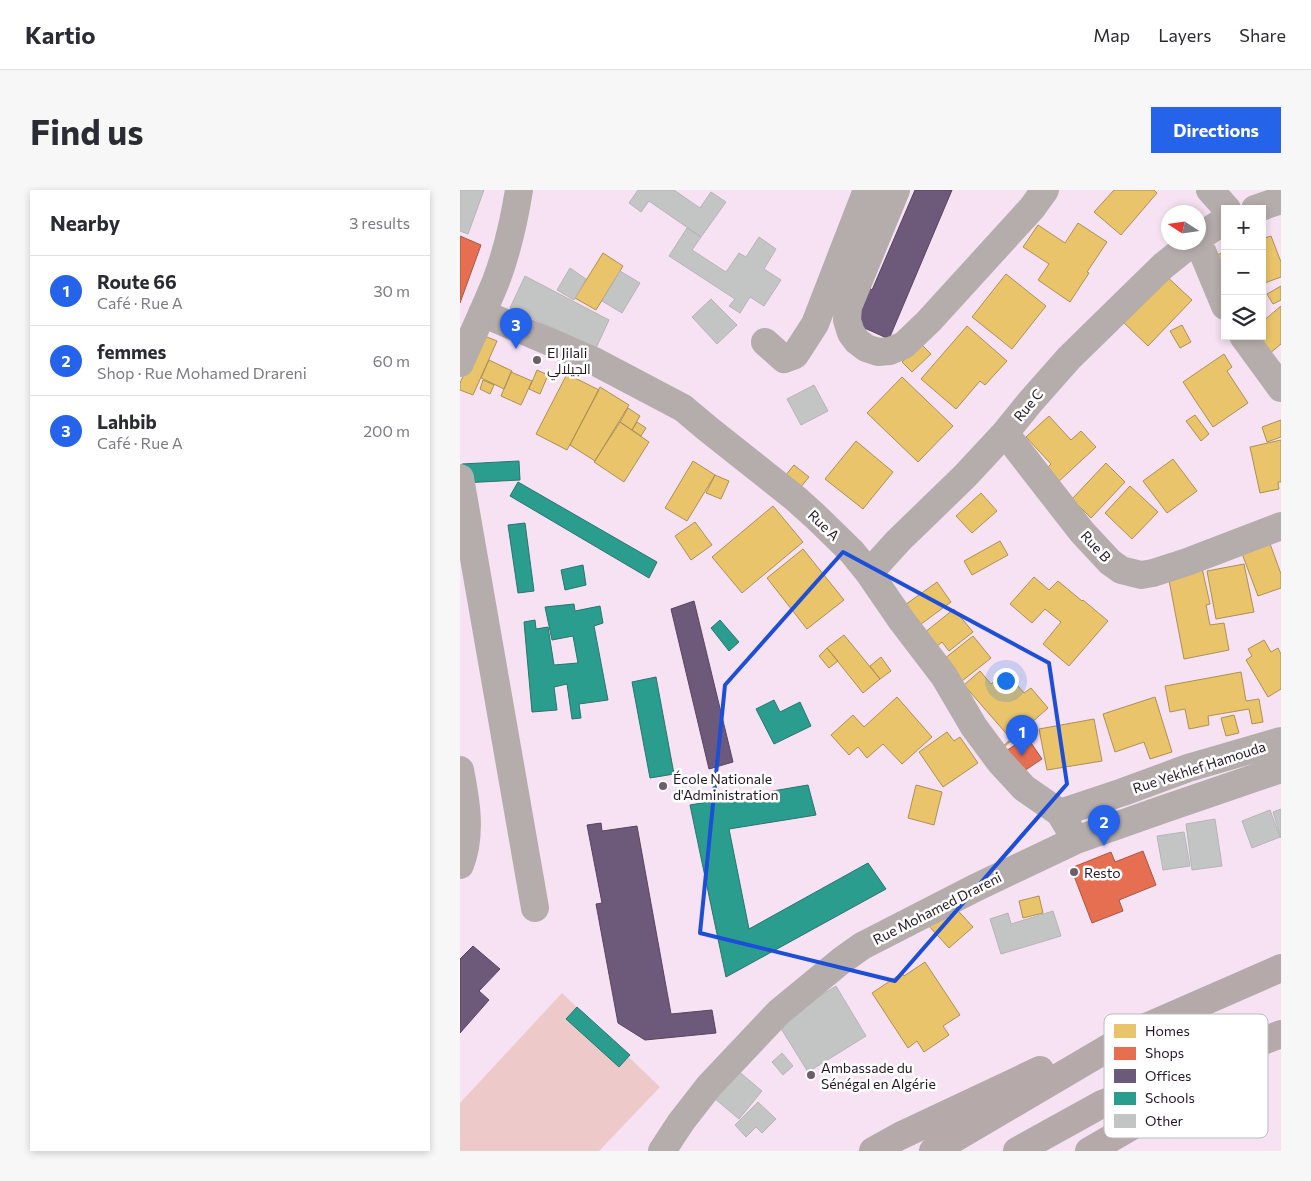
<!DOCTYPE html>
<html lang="en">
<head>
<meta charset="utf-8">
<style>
  :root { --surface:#fff; --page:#f7f7f7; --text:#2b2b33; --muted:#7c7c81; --line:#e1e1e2; --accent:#2563eb }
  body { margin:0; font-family:Commissioner,Cairo,sans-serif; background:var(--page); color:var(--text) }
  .controls { position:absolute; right:15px; top:15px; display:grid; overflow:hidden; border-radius:0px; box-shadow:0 2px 8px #0003 }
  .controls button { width:45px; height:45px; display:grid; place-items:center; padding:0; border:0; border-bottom:1px solid var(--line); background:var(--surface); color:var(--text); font:25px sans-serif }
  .compass { position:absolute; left:701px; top:15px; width:45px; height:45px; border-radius:50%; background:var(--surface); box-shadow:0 2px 8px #0003; rotate:282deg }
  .you { position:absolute; left:545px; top:490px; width:18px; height:18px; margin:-12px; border:4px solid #fff; border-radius:50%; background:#1a73e8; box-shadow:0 0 0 8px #1a73e833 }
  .badge { display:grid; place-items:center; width:32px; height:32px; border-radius:50%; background:var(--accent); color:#fff; font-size:16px; font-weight:700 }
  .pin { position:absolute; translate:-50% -41px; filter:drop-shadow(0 1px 2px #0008) }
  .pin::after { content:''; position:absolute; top:26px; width:18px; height:15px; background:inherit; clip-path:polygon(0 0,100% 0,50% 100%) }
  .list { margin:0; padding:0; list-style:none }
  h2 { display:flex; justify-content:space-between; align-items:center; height:65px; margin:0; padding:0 20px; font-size:21px }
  h2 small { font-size:16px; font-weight:400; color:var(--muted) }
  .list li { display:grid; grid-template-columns:32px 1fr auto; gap:15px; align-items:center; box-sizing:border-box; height:70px; padding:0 20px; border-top:1px solid var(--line) }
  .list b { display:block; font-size:19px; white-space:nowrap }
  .list p { margin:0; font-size:16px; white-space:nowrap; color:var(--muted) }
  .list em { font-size:16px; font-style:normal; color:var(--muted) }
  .icon { flex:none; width:28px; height:28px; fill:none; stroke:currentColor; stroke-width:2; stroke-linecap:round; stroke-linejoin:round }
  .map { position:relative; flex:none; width:821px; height:961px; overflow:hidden; border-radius:0px }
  header { display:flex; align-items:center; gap:30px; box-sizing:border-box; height:70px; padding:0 25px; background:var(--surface); border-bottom:1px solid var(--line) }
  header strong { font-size:24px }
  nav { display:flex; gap:28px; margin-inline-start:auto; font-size:18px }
  .intro { display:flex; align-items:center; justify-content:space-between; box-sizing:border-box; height:120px; padding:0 30px }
  h1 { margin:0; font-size:35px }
  .button { padding:12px 22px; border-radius:0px; background:var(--accent); color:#fff; font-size:18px; font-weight:700 }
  main { display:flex; gap:30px; padding:0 30px }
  aside { flex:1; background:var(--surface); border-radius:0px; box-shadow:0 2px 8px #0003 }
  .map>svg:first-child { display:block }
  .green { fill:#edc9ca }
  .homes { fill:#e9c46a; stroke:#ae9054 }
  .shops { fill:#e76f51; stroke:#ac5543 }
  .offices { fill:#6d597a; stroke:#574560 }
  .schools { fill:#2a9d8f; stroke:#28756e }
  .building { fill:#c3c5c4; stroke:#b7b4b7 }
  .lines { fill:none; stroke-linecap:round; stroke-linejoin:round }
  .minor { stroke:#b5adac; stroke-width:28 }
  .highway { stroke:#b5a9aa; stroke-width:28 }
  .marked { fill:none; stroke:#1d4ed8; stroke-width:4; stroke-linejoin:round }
  .poi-dot { fill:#6e5e6b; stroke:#fff; stroke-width:2 }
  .labels { text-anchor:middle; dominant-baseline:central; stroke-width:5; stroke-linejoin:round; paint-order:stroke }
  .poi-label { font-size:14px; fill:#241722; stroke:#fff; text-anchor:start }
  .street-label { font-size:14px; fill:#241722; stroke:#fff }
  .key { fill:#fff; stroke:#bdb9bd; stroke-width:1 }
  .key-label { font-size:14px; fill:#241722 }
</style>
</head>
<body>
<header>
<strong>Kartio</strong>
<nav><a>Map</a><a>Layers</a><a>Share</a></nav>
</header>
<div class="intro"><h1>Find us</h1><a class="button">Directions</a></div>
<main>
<aside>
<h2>Nearby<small>3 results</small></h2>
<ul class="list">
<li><span class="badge">1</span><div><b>Route 66</b><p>Café · Rue A</p></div><em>30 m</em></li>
<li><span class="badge">2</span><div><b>femmes</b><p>Shop · Rue Mohamed Drareni</p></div><em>60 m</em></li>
<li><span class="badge">3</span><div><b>Lahbib</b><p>Café · Rue A</p></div><em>200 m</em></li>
</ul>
</aside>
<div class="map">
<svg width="821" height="961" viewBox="0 0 821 961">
  <rect width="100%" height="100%" fill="#f6e2f2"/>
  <path class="green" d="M102 803 200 897 139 961H0V913Z"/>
  <path class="homes" d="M654 0H694L697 3 661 45 634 22Z
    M618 33 647 52 627 82 629 83 610 112 578 90 589 74 563 57 578 35 605 53Z
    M811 46 821 72V87L802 94V49Z
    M765 62V92L754 66Z
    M143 63 163 76 136 120 115 108Z
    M703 83 732 110 688 156 662 131Z
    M546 84 586 116 552 159 512 127Z
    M821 96V110L813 114 807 104Z
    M821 116V154L809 164 793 146H802V132Z
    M722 135 731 152 720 158 710 141Z
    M507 136 547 171 525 195 520 191 496 219 461 189Z
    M22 145 37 151 13 205 0 200V193Z
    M461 154 471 164 452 182 442 172Z
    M764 164 772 177 767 181 788 213 753 237 723 192Z
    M29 170 52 181 44 199 21 188Z
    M77 180 88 185 80 204 69 199Z
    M51 182 72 191 61 215 41 206Z
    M107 184 139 200 107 260 76 244Z
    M442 187 493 236 458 272 407 223Z
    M23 190 34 195 30 204 20 199Z
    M140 197 169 215 135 271 110 255Z
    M168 218 180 226 172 240 160 232Z
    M735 225 749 244 741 251 726 231Z
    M589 226 611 250 621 241 636 257 597 293 586 279 591 274 566 247Z
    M821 230V247L807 252 802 237Z
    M160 232 189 252 164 292 134 272Z
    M177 232 186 238 181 246 172 240Z
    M821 250V292H818L819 299 800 303 790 257Z
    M396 251 433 282 403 319 365 289Z
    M713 269 737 301 707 323 683 291Z
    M233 271 255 285 227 331 205 318Z
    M646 273 665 292 631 328 612 309Z
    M334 275 349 287 340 298 325 286Z
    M255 285 269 291 261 309 246 303Z
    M670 296 698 322 672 349 645 323Z
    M521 303 537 321 512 343 496 326Z
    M313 316 343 352 282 403 252 367Z
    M235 332 252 355 231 370 215 346Z
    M540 351 548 365 512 385 504 371Z
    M809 351 821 384V398L798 406 781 361Z
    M343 359 384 410 347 439 307 388Z
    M784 374 794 422 756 429 747 381Z
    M742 378 750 414 746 415 750 435 764 433 769 460 724 469 708 385Z
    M574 387 589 400 598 391 622 411 623 410 648 431 609 476 583 454 601 432 585 419 572 433 550 414Z
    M477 392 491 412 453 440 438 420Z
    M494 419 513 442 489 461 482 452 476 457 464 443Z
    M384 445 420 489 403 503 367 458Z
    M513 446 531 468 502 491 484 469Z
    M804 450 811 462 818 458 821 464V499L808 507 786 470 792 466 788 459Z
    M367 458 378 471 369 478 359 466Z
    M421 467 431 481 420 489 410 476Z
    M520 481 531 494 546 482 564 503 571 498 588 518 544 557 543 556 551 549 504 495Z
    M781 482 786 511 799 509 803 532 792 534 789 519 748 526 749 535 729 539 725 519 710 522 705 496Z
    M437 507 472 547 442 574 423 554 407 568 398 557 389 565 371 545 393 525 404 537Z
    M695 507 712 562 690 569 684 552 655 562 643 524Z
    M774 525 779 543 766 546 761 528Z
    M634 529 642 571 587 580 579 539Z
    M487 542 494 551 500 547 518 573 483 597 459 562Z
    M456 595 482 602 474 635 448 628Z
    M579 706 583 723 563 728 559 711Z
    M491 713 513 737 489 758 468 735Z
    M465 772 500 825 483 836 489 845 464 862 457 851 448 858 412 803 442 783 444 786Z"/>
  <path class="shops" d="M0 46 21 55 0 113Z
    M567 547 582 569 558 585 543 563Z
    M683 661 696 695 659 710 663 721 632 733 611 678 651 662 655 672Z"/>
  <path class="offices" d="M455 0H492L429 149 400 136 402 127 398 125 410 98 412 100Z
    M234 411 273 572 249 579 211 419Z
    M141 633 142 641 177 636 211 824 252 820 256 843 185 850 158 833 136 714 142 713 127 635Z
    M13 756 40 779 19 801 29 810 0 843V769Z"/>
  <path class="schools" d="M59 271 60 290 2 293V274Z
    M58 292 197 372 189 388 50 306Z
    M65 333 74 401 58 403 48 335Z
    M123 375 126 395 105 400 101 380Z
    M114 414 115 421 140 416 143 433 134 436 148 510 119 514 121 528 112 529 107 494 94 497 97 520 72 522 64 432 75 430 76 439 88 437 94 475 118 473 113 446 92 450 85 417Z
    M260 430 279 452 269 461 251 438Z
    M196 487 214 584 190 588 172 492Z
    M314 510 320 522 340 512 351 536 314 554 296 519Z
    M348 595 356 625 269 639 289 739 408 673 426 699 266 787 230 615Z
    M117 817 170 865 159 877 106 829Z"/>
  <path class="building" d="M0 0H24L8 44 0 41Z
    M178 0H214L240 18 251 2 266 12 241 47 189 11 181 22 169 13Z
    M227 38 241 47 232 60 266 82 279 63 286 67 299 47 316 59 304 79 321 90 304 116 290 107 280 123 269 116 275 109 209 66Z
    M110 78 126 89 114 110 97 100Z
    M160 81 180 93 162 123 142 111Z
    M65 86 149 130 136 158 50 118Z
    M251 109 277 135 257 154 232 127Z
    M354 195 368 221 341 235 327 209Z
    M821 619V648L813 622Z
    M810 620 820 647 792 658 782 631Z
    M755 629 762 676 732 680 726 634Z
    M724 642 730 676 703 680 697 646Z
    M593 721 601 746 541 764 530 729 548 723 551 734Z
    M376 796 406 846 348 882 317 832Z
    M322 863 333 876 323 885 312 872Z
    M277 880 302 901 279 929 254 908Z
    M298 912 316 929 302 943 296 937 286 947 275 935Z"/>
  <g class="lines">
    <path class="minor" d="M436 0 388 117 387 130 391 143 397 151 406 158 418 162 430 161 444 155 469 131 572 18 585 0
      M750 0 767 19
      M795 19 821 10
      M738 48 765 30
      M738 51 765 116
      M22 123 132 170 223 218 248 239 335 308 355 326 392 362 409 383 442 431 484 486 514 537 540 572 564 598 600 623 616 650
      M783 146 821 198
      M305 152 324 169 335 165 355 134 407 0
      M0 173C12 146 25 118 36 91 47 62 54 31 59 0
      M545 243 622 342 650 372 661 380 681 385 693 383 727 372 821 336
      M0 288 75 718
      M409 383 438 351 505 286 545 243 571 211 609 168 703 76 733 52
      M0 580C6 611 12 644 0 675
      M600 623 663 602 728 578 821 551
      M202 961 221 932 249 896 319 822 381 771 402 756 515 698 616 650 701 620 821 579"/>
    <path class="highway" d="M413 961 440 946 580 880
      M473 961 677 841 821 778
      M557 961 642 914 821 844
      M629 961 703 918 783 875"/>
  </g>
  <path class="marked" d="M383 362 589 473 607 594 435 791 240 743 265 495Z"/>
  <g class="poi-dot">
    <circle cx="77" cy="170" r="5"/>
    <circle cx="203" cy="596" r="5"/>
    <circle cx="614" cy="682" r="5"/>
    <circle cx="351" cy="885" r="5"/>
  </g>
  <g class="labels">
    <g class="poi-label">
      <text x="87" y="162">El Jilali<tspan x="87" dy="16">الجيلالي</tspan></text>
      <text x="213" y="588">École Nationale<tspan x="213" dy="16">d'Administration</tspan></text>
      <text x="624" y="682">Resto</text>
      <text x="361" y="877">Ambassade du<tspan x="361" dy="16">Sénégal en Algérie</tspan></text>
    </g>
    <g class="street-label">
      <text transform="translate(568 215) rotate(-50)">Rue C</text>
      <text transform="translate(364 335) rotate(44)">Rue A</text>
      <text transform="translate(636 356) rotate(47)">Rue B</text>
      <text transform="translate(739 577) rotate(-18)">Rue Yekhlef Hamouda</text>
      <text transform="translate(477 718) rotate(-27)">Rue Mohamed Drareni</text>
    </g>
  </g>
  <rect x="644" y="824" width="164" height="124" rx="8" class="key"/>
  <rect x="654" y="834" width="22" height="14" fill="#e9c46a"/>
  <rect x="654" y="857" width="22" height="13" fill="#e76f51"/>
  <rect x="654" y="879" width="22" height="14" fill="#6d597a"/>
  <rect x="654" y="902" width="22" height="13" fill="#2a9d8f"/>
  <rect x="654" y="924" width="22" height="14" fill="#c3c5c4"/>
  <g class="key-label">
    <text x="685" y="846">Homes</text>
    <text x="685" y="868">Shops</text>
    <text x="685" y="891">Offices</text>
    <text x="685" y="913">Schools</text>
    <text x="685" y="936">Other</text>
  </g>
</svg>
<div class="controls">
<button>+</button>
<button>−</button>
<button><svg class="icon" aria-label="layers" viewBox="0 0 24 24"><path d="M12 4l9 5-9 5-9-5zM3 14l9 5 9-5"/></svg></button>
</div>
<svg class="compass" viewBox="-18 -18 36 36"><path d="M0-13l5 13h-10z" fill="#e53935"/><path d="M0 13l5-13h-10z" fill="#7c7c81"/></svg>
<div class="you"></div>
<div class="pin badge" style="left:562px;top:566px">1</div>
<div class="pin badge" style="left:644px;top:656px">2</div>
<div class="pin badge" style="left:56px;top:159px">3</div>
</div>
</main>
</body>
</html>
